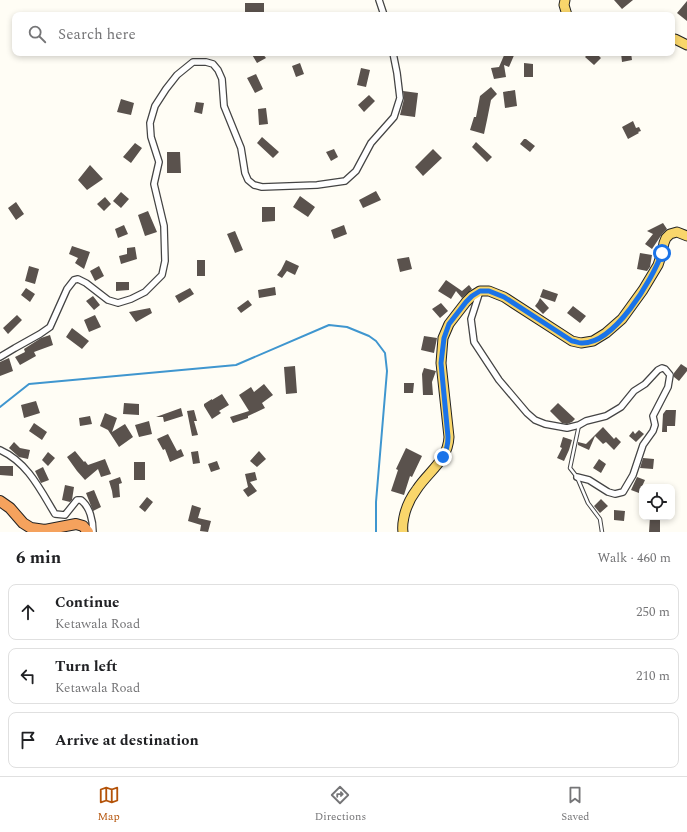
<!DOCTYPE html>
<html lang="en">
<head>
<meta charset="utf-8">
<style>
  :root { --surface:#fff; --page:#f6f6f6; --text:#202124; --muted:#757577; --line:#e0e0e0; --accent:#b45309 }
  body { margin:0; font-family:Spectral,serif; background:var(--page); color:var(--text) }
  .controls { position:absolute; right:12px; bottom:12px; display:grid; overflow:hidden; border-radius:8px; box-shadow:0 2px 6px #0003 }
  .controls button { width:36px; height:36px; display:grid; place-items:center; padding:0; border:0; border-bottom:1px solid var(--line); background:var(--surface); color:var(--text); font:20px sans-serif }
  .stop { position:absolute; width:12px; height:12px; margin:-9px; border:3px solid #1a73e8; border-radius:50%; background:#fff }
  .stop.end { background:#1a73e8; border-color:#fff; box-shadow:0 1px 4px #0008 }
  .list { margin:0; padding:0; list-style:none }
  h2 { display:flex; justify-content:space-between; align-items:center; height:52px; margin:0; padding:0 16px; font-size:17px }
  h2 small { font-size:13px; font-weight:400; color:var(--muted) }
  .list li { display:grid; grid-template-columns:26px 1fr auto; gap:12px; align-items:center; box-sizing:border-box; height:56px; margin:0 8px 8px; padding:0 8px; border:1px solid var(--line); border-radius:8px }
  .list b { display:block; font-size:15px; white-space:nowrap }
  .list p { margin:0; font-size:13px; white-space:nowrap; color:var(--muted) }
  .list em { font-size:13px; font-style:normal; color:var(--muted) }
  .icon { flex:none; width:22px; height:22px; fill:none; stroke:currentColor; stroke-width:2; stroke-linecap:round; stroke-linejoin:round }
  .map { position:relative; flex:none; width:687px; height:532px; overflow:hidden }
  .search { position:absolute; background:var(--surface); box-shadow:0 2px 6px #0003; left:12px; right:12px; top:12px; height:44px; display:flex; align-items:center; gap:10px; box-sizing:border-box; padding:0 14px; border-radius:8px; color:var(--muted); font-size:15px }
  .sheet { height:244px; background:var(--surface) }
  nav { display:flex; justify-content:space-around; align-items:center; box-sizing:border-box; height:56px; border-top:1px solid var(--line); background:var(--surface); font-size:11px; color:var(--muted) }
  nav a { display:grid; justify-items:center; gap:2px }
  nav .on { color:var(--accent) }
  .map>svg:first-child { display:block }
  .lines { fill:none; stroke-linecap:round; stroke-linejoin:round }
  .stream { stroke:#3f96cf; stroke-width:2 }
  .building { fill:#5a524d }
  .lane-casing { stroke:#444; stroke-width:4.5 }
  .street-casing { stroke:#444; stroke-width:8 }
  .primary-casing { stroke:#222; stroke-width:11 }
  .highway-casing { stroke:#222; stroke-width:12 }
  .lane { stroke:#fff; stroke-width:2.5 }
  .street { stroke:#fff; stroke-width:5.5 }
  .primary { stroke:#f9d66b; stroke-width:9 }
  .highway { stroke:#f5a25d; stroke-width:10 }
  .route { stroke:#1a73e8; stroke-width:5 }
</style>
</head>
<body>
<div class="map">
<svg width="687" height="532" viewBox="0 0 687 532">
  <rect width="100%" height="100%" fill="#fffdf5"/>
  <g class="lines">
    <path class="stream" d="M0 407 29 384 236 365 329 325 347 327 369 336 376 341 385 353 387 371 376 502V532"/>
  </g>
  <path class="building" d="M614 0H633L622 9Z
    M687 1V21L677 13Z
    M245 3H264V14H245Z
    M251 53H262L266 58 257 63Z
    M505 53H515L509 67 504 65 506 77 494 79 491 68 499 67Z
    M589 53H596L601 58 594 65 585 57Z
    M621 53H631L632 60 622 62Z
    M300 63 304 74 296 77 292 66Z
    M524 63 533 64V77H524Z
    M361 68 370 70 366 87 357 85Z
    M256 74 263 89 255 93 247 78Z
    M491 87 497 94 491 100 487 120 484 134 470 130 474 117H476L480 96Z
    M515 90 517 106 505 108 503 92Z
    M403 91 418 93 415 117 400 115 404 99Z
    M369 95 375 101 364 112 358 105Z
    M121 99 134 103 131 115 117 112Z
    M196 102 204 103 202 114 194 112Z
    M266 108 268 124 259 125 258 109Z
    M633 121 636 128 639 127 641 131 638 132 639 133 628 139 622 127Z
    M262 137 279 152 273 158 257 143Z
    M524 139H526L535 146 530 152 520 144Z
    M476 142 492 157 487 162 472 147Z
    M135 143 142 148 131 163 123 157Z
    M334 149 338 157 331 161 326 152Z
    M433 149 442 158 423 176 415 167Z
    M167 152H180L181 173H167Z
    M90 165 103 179 87 190 78 180Z
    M376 191 381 200 363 208 359 200Z
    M121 192 129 199 121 208 113 201Z
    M300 196 315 207 308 217 293 207Z
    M105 197 111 204 104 211 97 204Z
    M16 202 24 214 16 220 8 208Z
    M262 207H275V221L262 222Z
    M148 211 157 232 145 236 138 215Z
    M663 223 667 229 662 234 652 249 645 244 653 234 647 231Z
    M124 225 128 234 118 238 115 229Z
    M344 225 347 234 334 239 331 230Z
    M235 231 243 250 235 253 227 234Z
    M72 246 90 252 84 269 75 263 78 258 69 254Z
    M135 247 137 259 121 264 119 256 127 254V248Z
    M640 253 652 255 650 267 647 271 637 269Z
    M409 257 412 269 400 272 397 259Z
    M197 260H205V276H197Z
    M286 260 299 266 295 275 287 271 282 278 277 275 281 270Z
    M29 266 39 269 35 284 25 281Z
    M99 266 104 276 95 281 90 271Z
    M446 280 462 291 469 285 472 289 462 298 456 291 451 299 438 291Z
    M116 282H129V290L116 291Z
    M275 287 276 295 259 298 258 290Z
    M26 288 35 294 30 302 21 295Z
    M190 288 194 294 179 303 175 296Z
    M543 289 558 294 555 302 540 297Z
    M93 296 100 305 94 310 86 301Z
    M540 298 549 308 543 314 535 306 538 302Z
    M248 300 252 305 241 313 237 308Z
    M441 303 448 311 440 318 432 309Z
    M573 306 586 316 580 323 567 313Z
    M150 308 152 313 136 322 129 312Z
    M17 315 22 320 8 334 3 328Z
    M95 315 101 327 89 332 84 320Z
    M72 328 89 341 82 349 66 337Z
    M50 335 53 345 34 352 36 356 20 365 15 357 25 352 24 349 41 338Z
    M424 336 437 338 434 353 421 350Z
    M9 358 13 371 0 376V362Z
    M681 364 687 368V371L679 381 674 377V373Z
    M295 366 297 393 286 394 284 367Z
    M424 368 436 371 432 382 433 395H423L422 374Z
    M404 383H414L413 393H404Z
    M264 384 273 395 262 403 265 408 248 416V418L233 423 230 417 249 411 239 395 251 387 254 392Z
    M222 394 229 405 219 411 221 413 212 419 204 406V404L212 399V400Z
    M36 401 40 413 24 418 21 405Z
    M124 403 139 404V415L123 414Z
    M558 403 575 419 572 422 567 424 562 423 550 411Z
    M181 408 183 416 164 422 163 417H156Z
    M194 410 197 421H194L198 435 192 436 187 411Z
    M666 410H676L675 426H667V432H662L663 414Z
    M105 413 117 418 112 432 125 424 133 437 119 447 108 430 100 426Z
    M90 416 92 424 80 426 79 418Z
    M149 421 152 434 139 437 135 425Z
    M34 423 47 432 42 440 29 431Z
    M603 427 614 439 616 437 621 442 614 450 606 442 603 444 595 436 589 450 578 445V442L586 444Z
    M639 430 644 434 636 442 629 436 633 431 635 434Z
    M168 434 177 451 181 449 184 456 170 462 165 449 163 450 157 439Z
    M563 437 572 440 569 450 564 461 557 458 562 448 560 447Z
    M14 442 20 448 30 450 28 459 19 457 9 448Z
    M406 448 422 456 412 477 410 476 404 495 391 491 398 470 396 469Z
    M75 451 84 462 85 461 88 465 105 459 111 474 101 477 98 469 85 480 77 471 67 457Z
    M198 451 200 463 193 464 191 452Z
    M259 451 266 459 257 467 250 461Z
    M48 452 55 458 48 466 42 460Z
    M643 458 654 459 653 469 640 468Z
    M599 459 606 464 601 473 593 468Z
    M217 461 220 469 211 472 208 464Z
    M134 462H145V480H134Z
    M0 466H13V476L0 475Z
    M43 467 49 480 41 483 35 471Z
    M255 472 257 480 250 482 257 491 248 497 243 490 248 487 245 474Z
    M120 477 122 483 119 484 120 497 113 498 112 491 109 481Z
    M637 477 645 480 639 493 631 490Z
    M65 485 74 487 72 500 70 502 62 500Z
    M94 490 101 507 93 511 86 493Z
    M147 497 153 502 145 512 139 507Z
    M601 499 608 506 600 513 594 506Z
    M192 505 201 508 198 518 211 521 208 532 200 531 201 525 188 521Z
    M614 510 625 511 624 521 614 520Z
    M650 517H660V532H649Z"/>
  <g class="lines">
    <defs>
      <path id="lane" d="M579 425 570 468 577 477 588 503 600 519 602 532"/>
      <path id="street" d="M379 0 384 15
        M480 291 471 319 474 342 499 380 527 413 535 420 545 424 567 428 579 425 586 421 606 416 621 407 634 391 645 384 658 370 662 368 665 369 670 375 668 387 653 416 655 425 653 431 643 445 633 475 623 492 615 494 608 492 589 480 577 477
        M0 357 15 348 40 334 50 327 67 289 74 280 78 279 86 283 108 300 118 303 131 299 145 292 162 275 165 261 164 226 154 184 159 162 151 137 150 123 155 106 166 89 177 75 193 62H206L213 64 218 70 222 79 224 106 241 148 245 173 248 180 254 185 262 187 317 185 345 181 356 171 371 143 394 117 400 98 397 73 393 53
        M0 450C27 462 40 489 55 514L65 515 77 500H81C90 507 93 521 93 532"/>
      <path id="primary" d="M565 0 564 5 567 15
        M672 39H675L687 45
        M403 532C402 526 403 522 404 517 406 507 411 497 417 489 429 471 448 460 449 437L441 363 443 338 449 324 466 302 472 296 480 291H489L504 297 572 341 581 343 593 341 606 333 622 319 643 290 658 265 662 253 664 243 666 238 670 234 677 232 687 236"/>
      <path id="highway" d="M0 501 10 508 23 523 31 528 45 530 76 524 83 526 88 532"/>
    </defs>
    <use href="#lane" class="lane-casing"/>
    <use href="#street" class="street-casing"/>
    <use href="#primary" class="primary-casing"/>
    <use href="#highway" class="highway-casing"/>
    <use href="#lane" class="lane"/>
    <use href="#street" class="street"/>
    <use href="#primary" class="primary"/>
    <use href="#highway" class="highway"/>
  </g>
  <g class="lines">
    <path class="route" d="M443 457C447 450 448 444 448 437L441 363 444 338 449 324 466 302 472 296 480 291H489L504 297 572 341C575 341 578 343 581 343 614 345 652 280 662 253"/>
  </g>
</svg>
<div class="controls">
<button><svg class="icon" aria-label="locate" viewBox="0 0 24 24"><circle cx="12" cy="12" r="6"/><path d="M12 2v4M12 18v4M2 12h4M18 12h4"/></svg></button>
</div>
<div class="stop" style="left:662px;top:253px"></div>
<div class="stop end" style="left:443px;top:457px"></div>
<div class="search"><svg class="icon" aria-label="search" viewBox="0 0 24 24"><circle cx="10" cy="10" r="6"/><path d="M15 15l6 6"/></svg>Search here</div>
</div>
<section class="sheet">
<h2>6 min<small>Walk · 460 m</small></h2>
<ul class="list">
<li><svg class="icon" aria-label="ahead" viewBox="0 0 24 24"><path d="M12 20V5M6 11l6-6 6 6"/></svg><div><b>Continue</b><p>Ketawala Road</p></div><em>250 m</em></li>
<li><svg class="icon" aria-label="left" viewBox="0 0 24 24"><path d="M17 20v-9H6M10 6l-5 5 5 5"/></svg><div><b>Turn left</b><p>Ketawala Road</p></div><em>210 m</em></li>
<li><svg class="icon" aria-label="arrive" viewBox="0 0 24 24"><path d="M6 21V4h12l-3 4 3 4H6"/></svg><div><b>Arrive at destination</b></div></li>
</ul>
</section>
<nav>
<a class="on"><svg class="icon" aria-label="map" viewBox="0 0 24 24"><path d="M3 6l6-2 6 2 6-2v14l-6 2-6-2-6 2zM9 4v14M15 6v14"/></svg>Map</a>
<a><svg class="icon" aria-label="directions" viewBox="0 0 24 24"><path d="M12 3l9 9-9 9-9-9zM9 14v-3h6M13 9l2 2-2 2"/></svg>Directions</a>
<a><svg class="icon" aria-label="saved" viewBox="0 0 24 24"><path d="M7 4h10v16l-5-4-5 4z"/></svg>Saved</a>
</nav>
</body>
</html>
